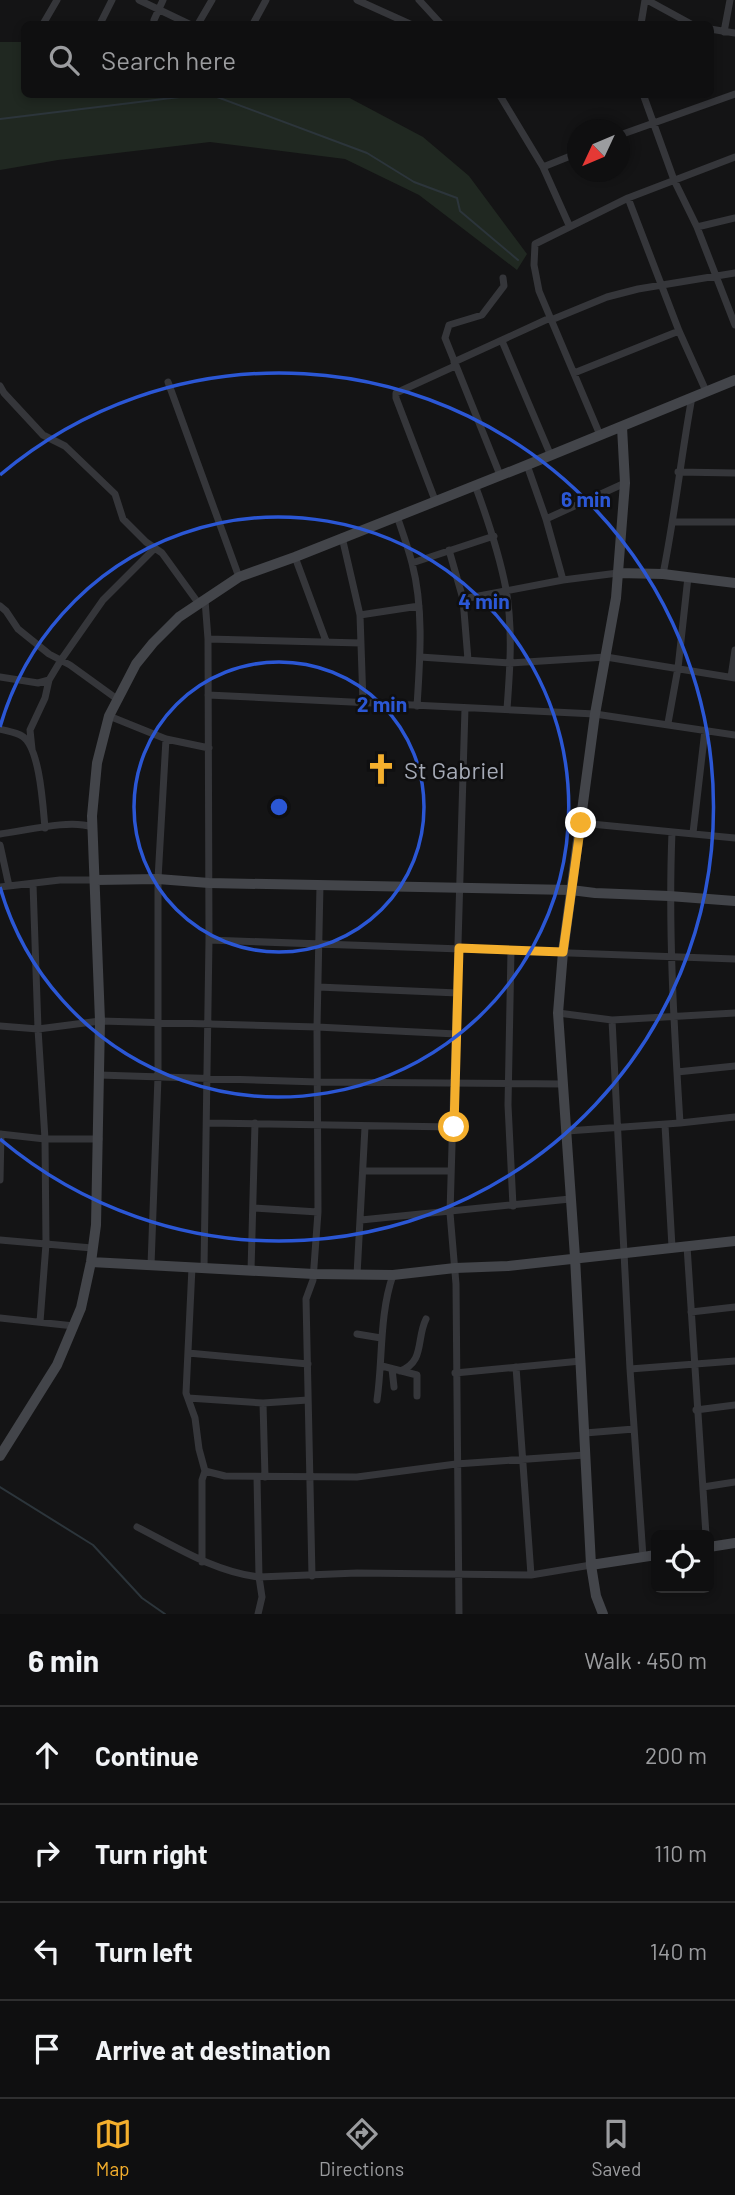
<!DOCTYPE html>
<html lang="en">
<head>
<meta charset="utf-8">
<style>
  :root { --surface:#0f0f10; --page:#1d1d1e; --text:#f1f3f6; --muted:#9b9c9f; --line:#2f2f30; --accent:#f4af2d }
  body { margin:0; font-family:Barlow,sans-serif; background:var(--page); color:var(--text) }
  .controls { position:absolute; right:21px; bottom:21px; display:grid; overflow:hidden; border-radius:10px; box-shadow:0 4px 10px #0003 }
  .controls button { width:63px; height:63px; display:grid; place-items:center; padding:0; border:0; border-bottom:2px solid var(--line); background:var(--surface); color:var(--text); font:35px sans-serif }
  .compass { position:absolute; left:567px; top:119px; width:63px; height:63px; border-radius:50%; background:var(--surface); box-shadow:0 4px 10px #0003; rotate:226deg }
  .stop { position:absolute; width:21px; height:21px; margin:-16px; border:5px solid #f4af2d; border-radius:50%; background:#fff }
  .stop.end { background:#f4af2d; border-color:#fff; box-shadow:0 2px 7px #0008 }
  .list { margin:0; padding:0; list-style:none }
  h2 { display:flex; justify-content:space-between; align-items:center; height:91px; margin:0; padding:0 28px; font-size:30px }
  h2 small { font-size:23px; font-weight:400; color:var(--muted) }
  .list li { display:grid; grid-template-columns:46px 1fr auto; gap:21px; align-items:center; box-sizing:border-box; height:98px; padding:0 28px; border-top:2px solid var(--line) }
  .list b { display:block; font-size:26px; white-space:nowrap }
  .list em { font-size:23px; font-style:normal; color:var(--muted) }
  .icon { flex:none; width:38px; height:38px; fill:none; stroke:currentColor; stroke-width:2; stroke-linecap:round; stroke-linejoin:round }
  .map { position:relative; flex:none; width:735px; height:1614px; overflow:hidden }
  .search { position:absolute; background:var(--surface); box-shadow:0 4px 10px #0003; left:21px; right:21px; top:21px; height:77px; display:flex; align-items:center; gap:18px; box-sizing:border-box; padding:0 24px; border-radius:10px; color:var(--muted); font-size:26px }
  .sheet { height:483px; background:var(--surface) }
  nav { display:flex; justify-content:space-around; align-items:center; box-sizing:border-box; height:98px; border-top:2px solid var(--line); background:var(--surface); font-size:19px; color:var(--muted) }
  nav a { display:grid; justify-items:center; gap:4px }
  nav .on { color:var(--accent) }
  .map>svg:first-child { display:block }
  .green { fill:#202821 }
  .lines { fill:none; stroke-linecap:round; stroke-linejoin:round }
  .stream { stroke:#2c353b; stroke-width:2 }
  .street { stroke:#35363a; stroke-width:7 }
  .secondary { stroke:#43454a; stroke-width:10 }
  .route { stroke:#f4af2d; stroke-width:9 }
  .ring { fill:none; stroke:#2b57d5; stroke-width:3.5 }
  .labels { text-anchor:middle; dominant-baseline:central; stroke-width:5; stroke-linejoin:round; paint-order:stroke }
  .poi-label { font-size:24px; fill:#a5aab6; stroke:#0f0f10; text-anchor:start }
  .centre { fill:#2b57d5; stroke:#0f0f10; stroke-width:3.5 }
  .ring-label { font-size:21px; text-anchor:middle; font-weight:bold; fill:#2b57d5; stroke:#0f0f10; stroke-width:5; stroke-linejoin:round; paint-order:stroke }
</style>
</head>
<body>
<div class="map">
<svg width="735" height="1614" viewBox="0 0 735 1614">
  <rect width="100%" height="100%" fill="#141415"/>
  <path class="green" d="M0 42H24V94L344 95 423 137 469 176 527 254 517 270 419 195 345 159 210 142 58 160 0 170Z"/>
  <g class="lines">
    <path class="stream" d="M209 94 367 153 414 182 457 198 460 211 518 260
      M0 119 204 94
      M0 1487 93 1545 142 1598 165 1614"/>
    <path class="street" d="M139 0 189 24
      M357 0 410 24
      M419 0 441 24
      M647 0 691 24
      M154 20 163 0
      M43 24 57 0
      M100 24 112 0
      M198 24 212 0
      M253 24 266 0
      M641 24 645 0
      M710 29 735 33
      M724 32 730 0
      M499 94 543 167 569 225
      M643 94 674 180 697 227 735 325
      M620 135 735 94
      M543 167 578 153
      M628 198 679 331 706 391
      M697 227 735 218
      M551 320 607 297 638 289 735 273
      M502 341 551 456
      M454 362 550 318
      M574 373 679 331
      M168 382 239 577
      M0 386 4 393 43 435 65 446 115 494 123 519 146 542 162 553 199 604
      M600 435 539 291 534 265 535 244 628 198 735 157
      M527 465 546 519 563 580
      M678 472 735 473
      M500 475 445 338 449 325 482 315 504 286 503 278
      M475 485C488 520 499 553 506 589 513 629 510 669 507 709
      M435 500 396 398V393L455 366
      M397 516C402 531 408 547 412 563 424 609 420 659 417 706
      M546 519 625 483
      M674 522H735
      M342 537 360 615 363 703
      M449 550 463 599 468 660
      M295 557 326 641
      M412 563 494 536
      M663 574C675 515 681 456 692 397
      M463 599 563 580 618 573
      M0 606 6 611 18 629 49 654 70 665 117 699
      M360 615 419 606
      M208 639 361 643
      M420 657 510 663 606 657 735 678
      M0 677 38 683 49 680
      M731 677 735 650
      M208 695 595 714 735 735
      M109 716 166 739 209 748
      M668 723 678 668 688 577
      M0 729C7 731 16 732 22 736 40 747 43 807 45 828
      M32 749 30 730 45 698 49 680 61 660 103 600 155 548
      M581 823 735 838
      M672 832C668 929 674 1026 680 1123
      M693 833 705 730
      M0 834C25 831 69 819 92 827
      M0 845 9 886
      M33 884 38 1029 45 1139 46 1244 40 1322
      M0 887 60 880H96
      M209 940 735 959
      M511 950 508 1105 513 1206
      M318 987 458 993
      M558 1013 612 1020 735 1013
      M612 1020 630 1369 643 1557
      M0 1026 38 1029 100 1021 317 1027 456 1034
      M677 1072 735 1066
      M99 1075 318 1082 562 1084
      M207 1123 454 1127
      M665 1125 672 1247
      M567 1131 680 1123 735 1117
      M0 1134 45 1139H99
      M364 1171H451
      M0 1180 1 1134
      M253 1208 318 1212
      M361 1220 570 1199
      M0 1240 92 1248
      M687 1246 706 1535
      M151 1265 158 1077V879L166 739
      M192 1267 186 1393 195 1418 199 1449 205 1471 225 1476 357 1477 456 1464 585 1455
      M204 1268 209 940 208 639 205 600
      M251 1271 255 1123
      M357 1275 365 1127
      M691 1312 735 1307
      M0 1318 74 1326
      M357 1334 381 1338
      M188 1353 308 1364
      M382 1366 417 1375V1396
      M516 1367 531 1575
      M392 1369 394 1387
      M630 1369 735 1361
      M400 1371C425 1362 416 1339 426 1319
      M455 1373 581 1361
      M188 1398 263 1403 308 1400
      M377 1400C383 1359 379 1315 393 1275
      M263 1403 265 1477
      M696 1410 735 1405
      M585 1433 634 1429
      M257 1477 259 1577 262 1597 258 1614
      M703 1487 735 1482
      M137 1527C176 1547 215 1572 259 1577L357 1573 531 1575 591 1565
      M202 1562V1480L205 1471
      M312 1576 306 1299 313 1280 318 1212 317 1027 320 885
      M459 1614 456 1284 450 1213 465 708"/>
    <path class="secondary" d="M618 573 663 574 735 583
      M96 880 158 879 209 883 571 890 595 893 669 896 735 901
      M91 1262 314 1274 393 1275 455 1268 508 1266 735 1241
      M0 1456 57 1365 81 1308 91 1262 96 1225 100 1021 92 816 97 763 109 716 136 664 153 643 179 617 239 577 295 557 527 465 735 380
      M709 1547 735 1543
      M591 1565 656 1555
      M603 1614 596 1596 591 1565 575 1257 558 1013 563 952 595 714 616 598 625 483 622 427"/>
  </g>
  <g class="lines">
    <path class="route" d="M454 1127 459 948 563 952 581 823"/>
  </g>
  <g class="ring">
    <circle cx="279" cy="807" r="145"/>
    <path d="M0 727A290 290 0 1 1 0 887"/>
    <path d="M0 475A434 434 0 1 1 0 1139"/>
  </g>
  <defs>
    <symbol id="church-bare" viewBox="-9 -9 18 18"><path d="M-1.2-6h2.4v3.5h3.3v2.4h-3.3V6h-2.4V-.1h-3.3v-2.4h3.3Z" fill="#f4af2d" stroke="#0f0f10" stroke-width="2.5" paint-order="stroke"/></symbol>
  </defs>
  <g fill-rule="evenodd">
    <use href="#church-bare" x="359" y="747" width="44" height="44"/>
  </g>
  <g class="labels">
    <g class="poi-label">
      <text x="404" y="769">St Gabriel</text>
    </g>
  </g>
  <circle cx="279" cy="807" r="10" class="centre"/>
  <g class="ring-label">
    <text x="586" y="507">6 min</text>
    <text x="484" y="609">4 min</text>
    <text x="382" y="712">2 min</text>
  </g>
</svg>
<div class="controls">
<button><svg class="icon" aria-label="locate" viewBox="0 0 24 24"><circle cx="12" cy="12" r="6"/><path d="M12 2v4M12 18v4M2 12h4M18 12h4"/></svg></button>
</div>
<svg class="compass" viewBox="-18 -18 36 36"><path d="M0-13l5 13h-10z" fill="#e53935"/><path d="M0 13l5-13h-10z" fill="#9b9c9f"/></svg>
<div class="stop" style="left:454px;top:1127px"></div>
<div class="stop end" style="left:581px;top:823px"></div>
<div class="search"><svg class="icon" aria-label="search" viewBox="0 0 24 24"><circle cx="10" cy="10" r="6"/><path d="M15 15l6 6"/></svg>Search here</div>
</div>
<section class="sheet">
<h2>6 min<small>Walk · 450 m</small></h2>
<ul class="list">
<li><svg class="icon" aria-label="ahead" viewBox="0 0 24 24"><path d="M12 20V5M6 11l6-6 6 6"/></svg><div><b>Continue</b></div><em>200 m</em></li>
<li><svg class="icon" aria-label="right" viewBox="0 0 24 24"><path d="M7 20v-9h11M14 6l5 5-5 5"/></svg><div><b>Turn right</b></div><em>110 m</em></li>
<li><svg class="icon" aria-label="left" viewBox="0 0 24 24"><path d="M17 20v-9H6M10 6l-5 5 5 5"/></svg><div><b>Turn left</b></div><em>140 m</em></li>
<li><svg class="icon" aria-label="arrive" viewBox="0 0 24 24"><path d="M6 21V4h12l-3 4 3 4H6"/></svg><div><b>Arrive at destination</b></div></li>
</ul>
</section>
<nav>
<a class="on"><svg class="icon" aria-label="map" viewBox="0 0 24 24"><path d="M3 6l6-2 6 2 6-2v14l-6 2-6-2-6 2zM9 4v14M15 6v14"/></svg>Map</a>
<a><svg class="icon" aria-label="directions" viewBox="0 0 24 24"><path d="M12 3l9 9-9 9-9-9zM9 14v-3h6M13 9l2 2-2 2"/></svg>Directions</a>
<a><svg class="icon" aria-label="saved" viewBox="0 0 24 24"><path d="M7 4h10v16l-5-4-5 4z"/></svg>Saved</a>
</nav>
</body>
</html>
